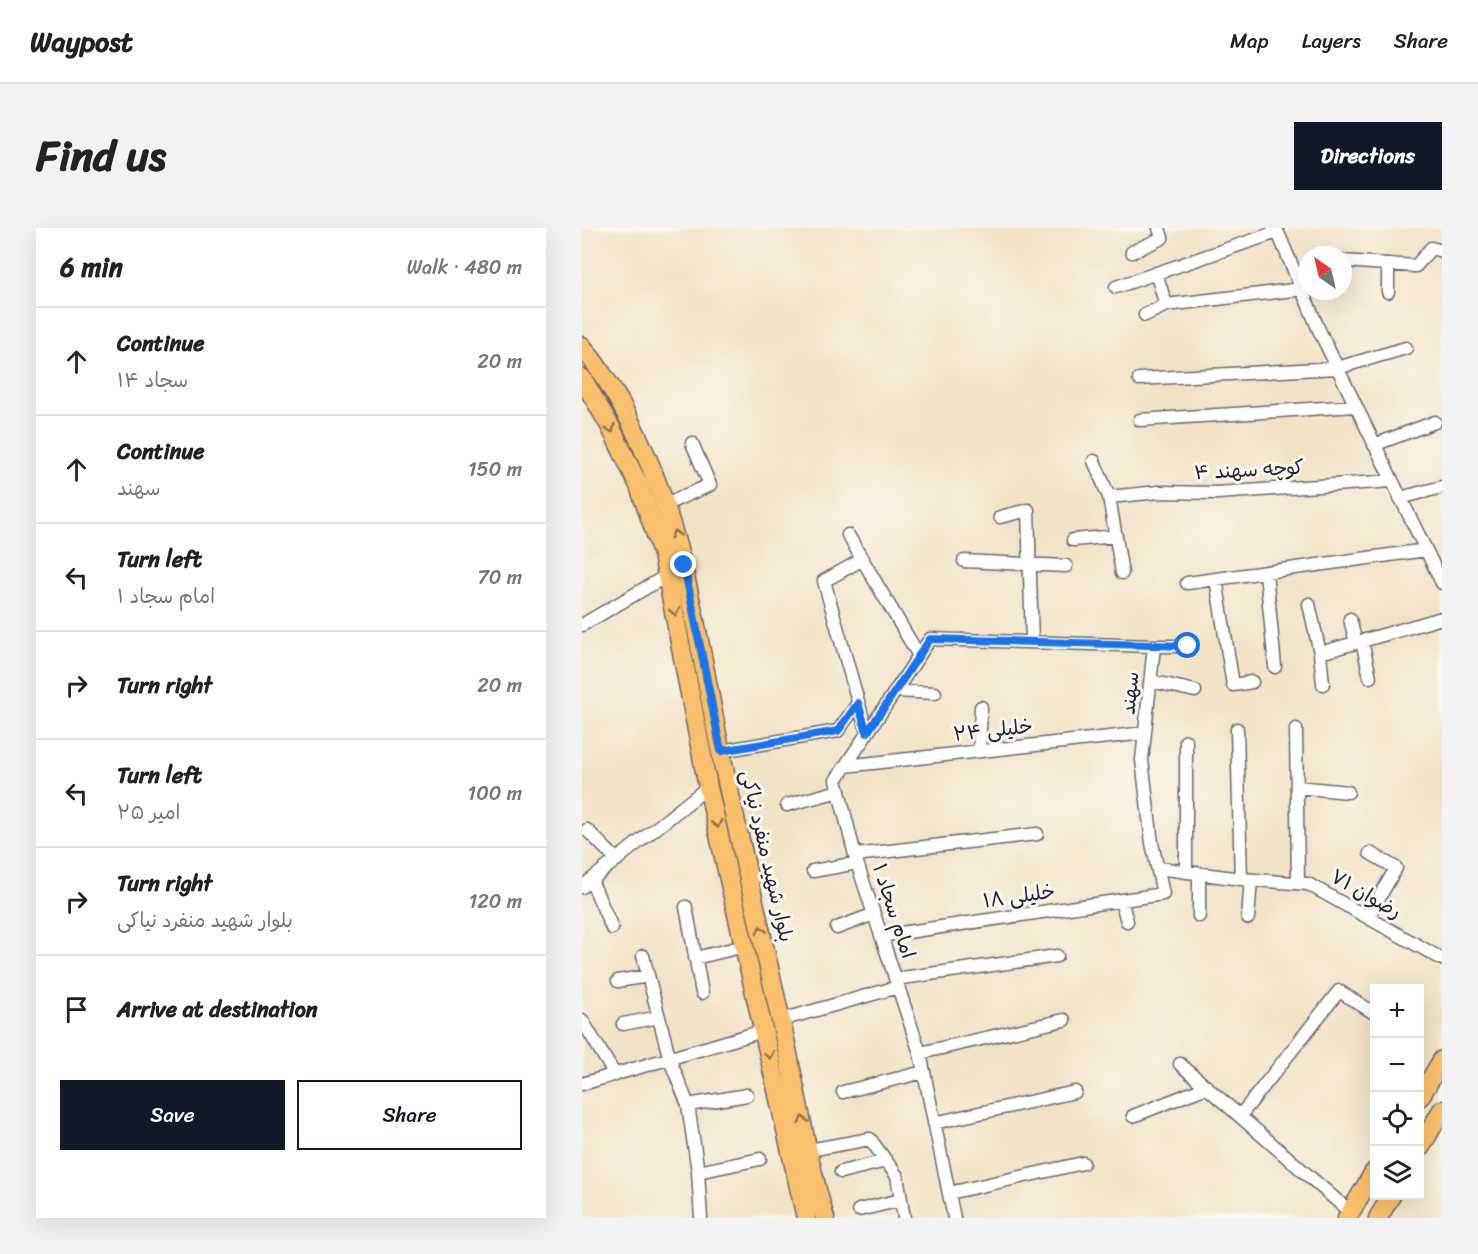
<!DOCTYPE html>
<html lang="en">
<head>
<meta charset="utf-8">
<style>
  :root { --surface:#fff; --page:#f2f2f2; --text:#222; --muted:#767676; --line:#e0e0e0; --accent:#111827 }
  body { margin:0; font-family:Sriracha,"Playpen Sans Arabic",sans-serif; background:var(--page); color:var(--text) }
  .controls { position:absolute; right:18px; bottom:18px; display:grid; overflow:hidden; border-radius:0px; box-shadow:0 6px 24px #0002 }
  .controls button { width:54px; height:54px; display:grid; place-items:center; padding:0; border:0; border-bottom:2px solid var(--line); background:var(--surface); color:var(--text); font:30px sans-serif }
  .compass { position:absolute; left:716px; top:18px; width:54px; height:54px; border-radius:50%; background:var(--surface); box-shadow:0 6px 24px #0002; rotate:326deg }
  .stop { position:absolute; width:18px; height:18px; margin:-14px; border:4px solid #1a73e8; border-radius:50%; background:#fff }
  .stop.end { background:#1a73e8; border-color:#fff; box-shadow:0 2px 6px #0008 }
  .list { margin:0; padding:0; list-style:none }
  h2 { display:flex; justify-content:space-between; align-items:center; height:78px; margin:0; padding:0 24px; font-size:26px }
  h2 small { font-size:20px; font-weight:400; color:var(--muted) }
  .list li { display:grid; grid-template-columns:39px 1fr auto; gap:18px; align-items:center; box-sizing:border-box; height:108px; padding:0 24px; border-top:2px solid var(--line) }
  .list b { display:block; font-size:22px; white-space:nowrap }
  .list p { margin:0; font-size:20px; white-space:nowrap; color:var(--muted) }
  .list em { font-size:20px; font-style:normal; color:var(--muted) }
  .actions { display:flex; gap:12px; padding:18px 24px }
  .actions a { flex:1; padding:14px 0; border:2px solid var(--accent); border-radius:0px; text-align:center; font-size:21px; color:var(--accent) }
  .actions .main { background:var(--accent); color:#fff }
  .icon { flex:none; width:33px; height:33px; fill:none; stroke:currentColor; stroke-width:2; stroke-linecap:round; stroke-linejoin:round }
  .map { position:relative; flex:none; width:860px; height:990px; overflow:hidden; border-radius:0px }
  header { display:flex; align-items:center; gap:36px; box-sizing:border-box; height:84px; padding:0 30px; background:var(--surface); border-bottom:2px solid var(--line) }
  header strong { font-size:28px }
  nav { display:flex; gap:33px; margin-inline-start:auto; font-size:21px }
  .intro { display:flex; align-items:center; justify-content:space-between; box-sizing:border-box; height:144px; padding:0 36px }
  h1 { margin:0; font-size:42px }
  .button { padding:15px 27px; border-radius:0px; background:var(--accent); color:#fff; font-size:21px; font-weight:700 }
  main { display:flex; gap:36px; padding:0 36px }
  aside { flex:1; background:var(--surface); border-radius:0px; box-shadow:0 6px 24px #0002 }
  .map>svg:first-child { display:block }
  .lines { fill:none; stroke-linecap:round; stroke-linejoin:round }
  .minor-casing { stroke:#6b666c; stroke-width:15 }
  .primary-casing { stroke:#6b666c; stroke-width:21 }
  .minor { stroke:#fff; stroke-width:12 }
  .primary { stroke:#f9bf6d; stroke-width:18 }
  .oneway { stroke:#8e7054 }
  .route { stroke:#1a73e8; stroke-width:8 }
  .labels { text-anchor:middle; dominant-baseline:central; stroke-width:6; stroke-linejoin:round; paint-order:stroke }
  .street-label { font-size:20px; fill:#22223b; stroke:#fbf7ec }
</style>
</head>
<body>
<header>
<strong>Waypost</strong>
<nav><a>Map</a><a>Layers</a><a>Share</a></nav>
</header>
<div class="intro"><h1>Find us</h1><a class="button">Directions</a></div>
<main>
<aside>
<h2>6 min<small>Walk · 480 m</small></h2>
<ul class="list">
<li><svg class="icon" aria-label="ahead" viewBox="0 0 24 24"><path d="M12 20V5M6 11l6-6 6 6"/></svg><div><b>Continue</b><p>سجاد ۱۴</p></div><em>20 m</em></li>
<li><svg class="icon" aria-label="ahead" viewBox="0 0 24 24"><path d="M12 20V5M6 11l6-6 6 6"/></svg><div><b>Continue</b><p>سهند</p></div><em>150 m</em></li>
<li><svg class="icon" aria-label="left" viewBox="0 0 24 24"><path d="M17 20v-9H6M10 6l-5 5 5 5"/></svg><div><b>Turn left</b><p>امام سجاد ۱</p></div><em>70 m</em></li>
<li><svg class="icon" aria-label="right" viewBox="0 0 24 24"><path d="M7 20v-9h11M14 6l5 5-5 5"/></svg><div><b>Turn right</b></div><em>20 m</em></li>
<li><svg class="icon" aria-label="left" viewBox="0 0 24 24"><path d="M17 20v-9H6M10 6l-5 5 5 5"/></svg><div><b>Turn left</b><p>امیر ۲۵</p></div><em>100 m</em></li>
<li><svg class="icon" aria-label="right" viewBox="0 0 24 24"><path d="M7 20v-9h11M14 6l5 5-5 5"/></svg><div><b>Turn right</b><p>بلوار شهید منفرد نیاکی</p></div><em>120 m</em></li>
<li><svg class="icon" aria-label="arrive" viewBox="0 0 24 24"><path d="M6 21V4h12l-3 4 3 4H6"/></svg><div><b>Arrive at destination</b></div></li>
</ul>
<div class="actions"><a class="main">Save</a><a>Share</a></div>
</aside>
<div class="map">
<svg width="860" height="990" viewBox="0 0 860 990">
  <rect width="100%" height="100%" fill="#fbf7ec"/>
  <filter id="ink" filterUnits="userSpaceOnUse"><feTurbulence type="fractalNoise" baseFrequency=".0167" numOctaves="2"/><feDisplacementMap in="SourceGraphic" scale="12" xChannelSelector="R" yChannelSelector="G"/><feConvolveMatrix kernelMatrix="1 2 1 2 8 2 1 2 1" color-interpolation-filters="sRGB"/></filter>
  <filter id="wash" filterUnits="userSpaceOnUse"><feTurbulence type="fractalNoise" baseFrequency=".008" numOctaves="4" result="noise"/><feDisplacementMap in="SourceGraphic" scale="24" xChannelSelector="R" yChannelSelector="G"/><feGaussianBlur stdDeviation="1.35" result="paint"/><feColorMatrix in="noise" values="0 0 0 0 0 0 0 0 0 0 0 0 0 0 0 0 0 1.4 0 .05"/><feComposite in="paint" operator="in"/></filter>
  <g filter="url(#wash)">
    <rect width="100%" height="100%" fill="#f2e3c7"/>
  </g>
  <g filter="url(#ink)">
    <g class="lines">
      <defs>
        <path id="minor" d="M694 0 737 102 860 355
          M550 24 580 10 577 0
          M761 33 834 38 849 20 860 23
          M574 45 584 77
          M713 46 725 43
          M534 59 695 4
          M806 64V36
          M563 87 584 77 720 61
          M557 151 755 140 824 120
          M558 192 773 178
          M792 217 853 194
          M512 233 527 269 540 345
          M527 269 577 264 635 265 810 253
          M818 270 860 259
          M84 276 128 257 110 215
          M418 289 446 282 450 414
          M266 307 337 428
          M491 312 534 308
          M281 331 242 353 285 505
          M382 333 484 338
          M684 344 693 439
          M634 351 651 457 670 454
          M605 355 844 322
          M727 376 738 425 741 456
          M768 391 774 415
          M0 397 86 347
          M780 413 788 449
          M572 418H606
          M738 425 860 390
          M569 453 613 463
          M313 463 353 465
          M655 501 659 651
          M714 501 716 655
          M604 513V644
          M139 523 256 503 276 475
          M397 523 399 479
          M263 538 563 505
          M715 559 766 564
          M205 577 257 563
          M5 602 35 632
          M273 627 455 606
          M576 640 659 651 726 656 860 731
          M231 643 275 635
          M9 652 30 700
          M0 659 126 559
          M539 673 545 693
          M104 679 120 765
          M617 688V645
          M786 689 814 640 788 625
          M666 690 669 652
          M255 700 292 686
          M299 708 581 666 570 615 560 532 572 418 348 411 254 552 275 635 338 825 372 990
          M61 728 88 832 106 877 116 944 119 990
          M113 730 163 718
          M313 751 475 728
          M36 753 66 748
          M0 792 33 847
          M199 792 316 759
          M41 796 77 789
          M338 825 482 792
          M598 836 768 984
          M0 856 181 803
          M261 864 342 844
          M106 877 165 867
          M551 888 625 859
          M658 888 757 763 792 785
          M352 895 493 864
          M227 922 288 911 315 948 322 990
          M116 944 178 931
          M259 944 304 933
          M367 965 501 935
          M277 982 319 972"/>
        <path id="primary" d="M0 118C92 233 110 381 138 521 158 616 181 711 202 807 215 868 225 930 243 990
          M0 150 28 198 57 258 81 327 126 559 224 990
          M838 869 860 832
          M838 920 860 882
          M765 990 792 944
          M796 990 809 968"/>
      </defs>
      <use href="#minor" class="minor-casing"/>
      <use href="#primary" class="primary-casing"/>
      <use href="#minor" class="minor"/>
      <use href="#primary" class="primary"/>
    </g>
    <defs><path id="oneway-chevron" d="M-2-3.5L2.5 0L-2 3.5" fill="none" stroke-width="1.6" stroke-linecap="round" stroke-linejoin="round" transform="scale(1.5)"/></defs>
    <g class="oneway">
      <use href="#oneway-chevron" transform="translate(29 201) rotate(63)"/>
      <use href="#oneway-chevron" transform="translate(93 306) rotate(-106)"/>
      <use href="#oneway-chevron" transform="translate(93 384) rotate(79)"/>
      <use href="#oneway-chevron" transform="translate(135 596) rotate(77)"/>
      <use href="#oneway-chevron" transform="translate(179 702) rotate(-103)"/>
      <use href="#oneway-chevron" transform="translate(187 827) rotate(78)"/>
      <use href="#oneway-chevron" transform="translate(221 892) rotate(-102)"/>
    </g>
  </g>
  <g class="lines" filter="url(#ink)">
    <path class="route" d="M102 337 139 523 256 503 276 475 285 505 348 411 606 418"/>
  </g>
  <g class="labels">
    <g class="street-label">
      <text transform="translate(667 242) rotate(-3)">کوچه سهند ۴</text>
      <text transform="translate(548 465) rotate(-84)">سهند</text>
      <text transform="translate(411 502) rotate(-6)">خلیلی ۲۴</text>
      <text transform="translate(185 628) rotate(77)">بلوار شهید منفرد نیاکی</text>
      <text transform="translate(784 666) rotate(30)">رضوان ۷۱</text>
      <text transform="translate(437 668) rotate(-8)">خلیلی ۱۸</text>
      <text transform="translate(312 683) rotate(72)">امام سجاد ۱</text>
    </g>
  </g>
</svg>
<div class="controls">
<button>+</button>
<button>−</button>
<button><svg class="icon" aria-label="locate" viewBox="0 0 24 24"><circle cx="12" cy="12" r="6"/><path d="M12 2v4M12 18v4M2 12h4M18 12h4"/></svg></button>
<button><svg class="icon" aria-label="layers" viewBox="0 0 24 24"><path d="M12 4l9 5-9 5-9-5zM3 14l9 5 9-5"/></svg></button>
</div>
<svg class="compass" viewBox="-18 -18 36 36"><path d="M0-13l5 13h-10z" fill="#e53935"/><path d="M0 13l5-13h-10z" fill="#767676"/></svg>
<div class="stop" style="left:606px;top:418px"></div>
<div class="stop end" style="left:102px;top:337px"></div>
</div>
</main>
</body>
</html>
